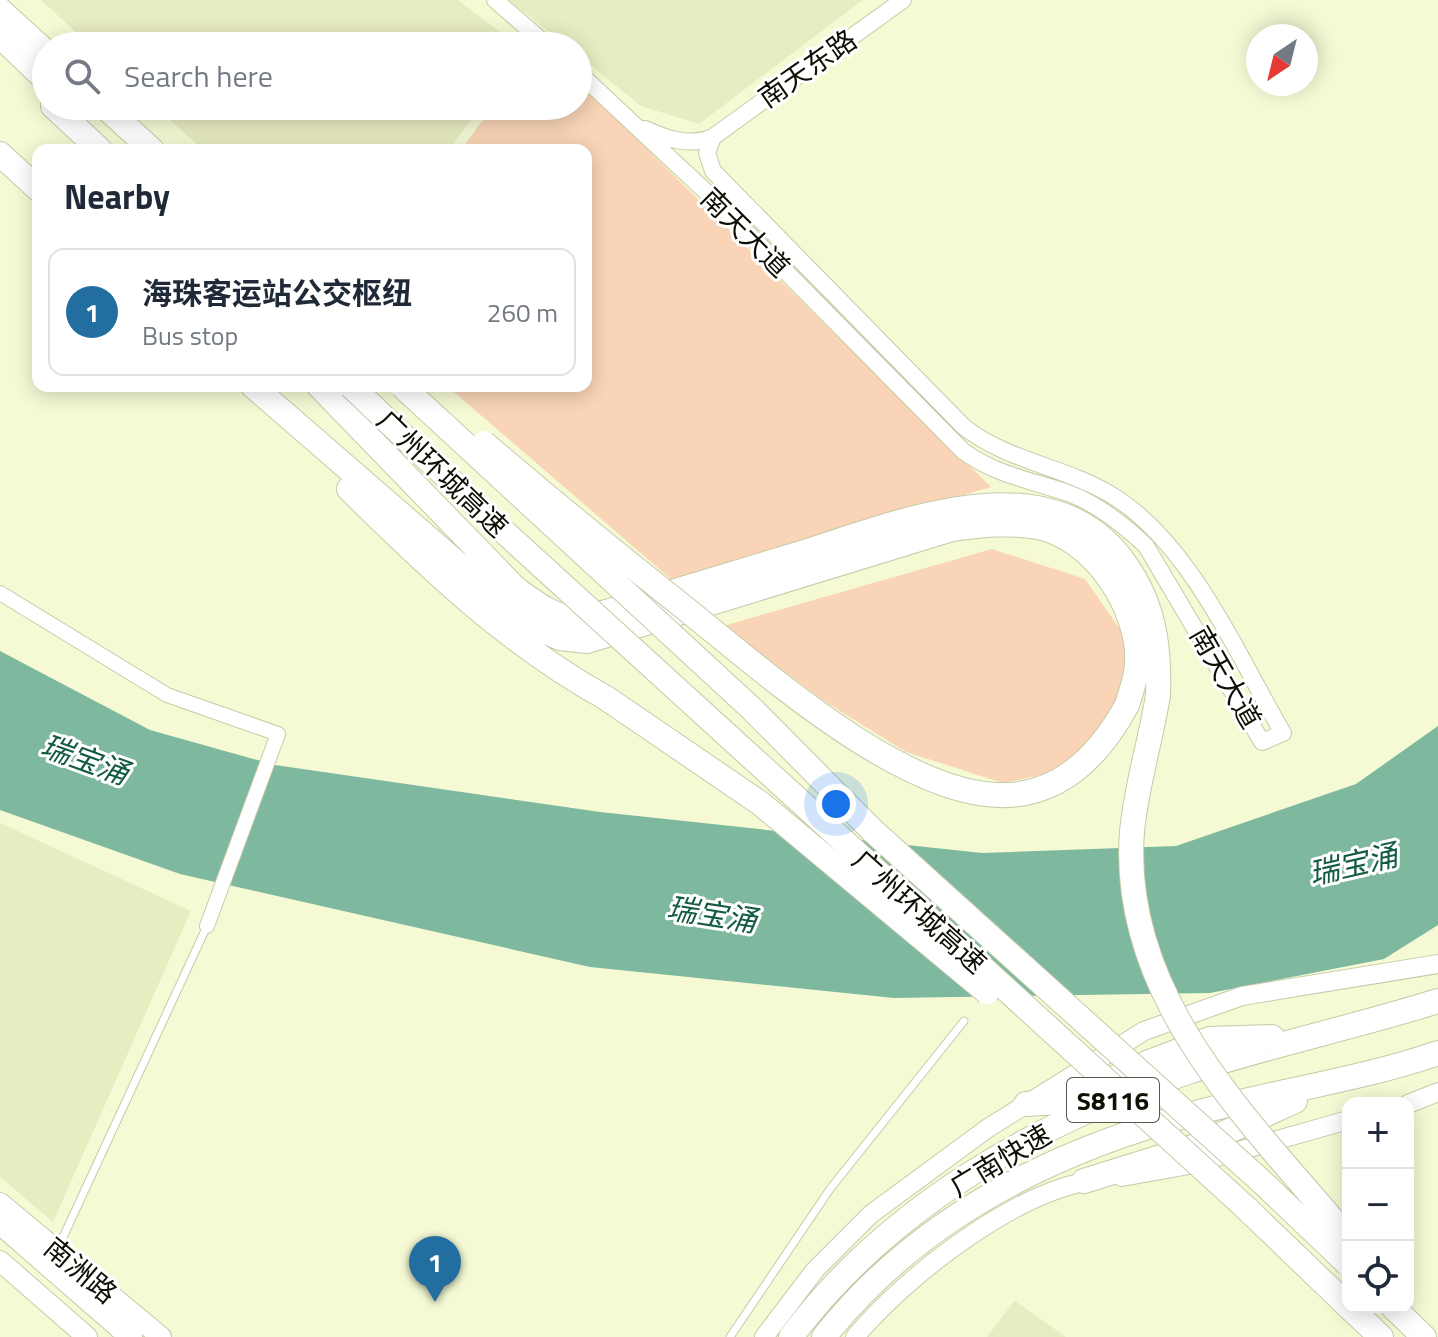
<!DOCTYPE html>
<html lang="en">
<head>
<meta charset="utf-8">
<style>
  :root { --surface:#fff; --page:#f6f6f7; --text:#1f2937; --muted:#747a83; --line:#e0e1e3; --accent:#226ea1 }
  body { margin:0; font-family:"Titillium Web","Noto Sans SC",sans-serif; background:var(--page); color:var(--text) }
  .controls { position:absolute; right:24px; bottom:24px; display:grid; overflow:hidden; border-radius:16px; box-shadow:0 4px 20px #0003 }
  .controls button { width:72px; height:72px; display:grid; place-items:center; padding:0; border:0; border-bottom:2px solid var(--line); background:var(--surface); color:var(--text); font:40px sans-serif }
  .compass { position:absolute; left:1246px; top:24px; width:72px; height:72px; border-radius:50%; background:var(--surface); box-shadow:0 4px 20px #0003; rotate:215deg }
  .you { position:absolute; left:836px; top:804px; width:28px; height:28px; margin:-20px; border:6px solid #fff; border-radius:50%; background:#1a73e8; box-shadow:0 0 0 12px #1a73e833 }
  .badge { display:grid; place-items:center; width:52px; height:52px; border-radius:50%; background:var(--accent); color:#fff; font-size:26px; font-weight:700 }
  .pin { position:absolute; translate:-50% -66px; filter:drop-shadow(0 2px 4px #0008) }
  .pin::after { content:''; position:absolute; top:42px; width:28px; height:24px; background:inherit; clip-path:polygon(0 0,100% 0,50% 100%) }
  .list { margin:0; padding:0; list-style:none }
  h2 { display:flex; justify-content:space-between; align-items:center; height:104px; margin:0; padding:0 32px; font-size:34px }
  h2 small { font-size:26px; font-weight:400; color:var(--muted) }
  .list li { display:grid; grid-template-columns:52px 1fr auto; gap:24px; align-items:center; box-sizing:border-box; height:128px; margin:0 16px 16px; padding:0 16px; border:2px solid var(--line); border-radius:16px }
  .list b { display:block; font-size:30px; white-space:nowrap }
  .list p { margin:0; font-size:26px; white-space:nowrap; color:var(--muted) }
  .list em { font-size:26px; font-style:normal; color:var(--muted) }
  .icon { flex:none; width:44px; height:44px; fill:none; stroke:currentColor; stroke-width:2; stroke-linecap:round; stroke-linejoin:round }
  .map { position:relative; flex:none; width:1438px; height:1337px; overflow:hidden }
  .search { position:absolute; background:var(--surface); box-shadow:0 4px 20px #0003; left:32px; top:32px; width:560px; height:88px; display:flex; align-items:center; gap:20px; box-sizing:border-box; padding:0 28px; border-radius:44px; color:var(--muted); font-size:30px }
  .panel { position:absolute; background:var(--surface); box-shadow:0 4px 20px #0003; left:32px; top:144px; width:560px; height:248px; border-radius:16px }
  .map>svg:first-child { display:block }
  .built { fill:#e8ecc1 }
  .green { fill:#f9d4b6 }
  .water { fill:#7eb89e }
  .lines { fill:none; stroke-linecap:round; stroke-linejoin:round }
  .service-casing { stroke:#c6caa7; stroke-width:9 }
  .minor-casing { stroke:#c6caa7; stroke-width:16 }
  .tertiary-casing { stroke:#c6caa7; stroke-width:18 }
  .secondary-casing { stroke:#c6caa7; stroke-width:20 }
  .primary-casing { stroke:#c6caa7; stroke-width:22 }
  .trunk-casing { stroke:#c6caa7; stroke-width:24 }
  .motorway-casing { stroke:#c6caa7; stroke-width:26 }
  .service { stroke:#fff; stroke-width:7 }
  .minor { stroke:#fff; stroke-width:14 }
  .tertiary { stroke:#fff; stroke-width:16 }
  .secondary { stroke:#fff; stroke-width:18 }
  .primary { stroke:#fff; stroke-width:20 }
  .trunk { stroke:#fff; stroke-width:22 }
  .motorway { stroke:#fff; stroke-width:24 }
  .motorway-bridge-casing { stroke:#c6caa7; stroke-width:26; stroke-linecap:butt }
  .motorway-bridge { stroke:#fff; stroke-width:24 }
  .labels { text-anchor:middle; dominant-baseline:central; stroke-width:6; stroke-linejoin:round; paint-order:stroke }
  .shield { fill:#fff; stroke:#57584f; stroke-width:2 }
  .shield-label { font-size:26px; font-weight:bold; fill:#0f1004 }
  .street-label { font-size:28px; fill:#0f1004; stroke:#fff }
  .water-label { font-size:30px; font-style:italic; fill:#135b42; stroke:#fff }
</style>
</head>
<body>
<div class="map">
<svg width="1438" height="1337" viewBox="0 0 1438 1337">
  <rect width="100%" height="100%" fill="#f5fad5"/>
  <path class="built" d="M41 0H458L519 46H91Z
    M509 0H863L699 124 641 106 578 55V46H566Z
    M155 106H481L449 150H203Z
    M0 823 191 911 53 1222 0 1177Z
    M1015 1300V1301L1066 1337H987Z"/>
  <path class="green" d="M578 84 588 91 991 487 672 580 447 386H586V150H461L493 106H578Z
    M992 549 1085 579 1127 639 1123 684 1103 735 1061 771 1003 783 906 752 824 701 723 626Z"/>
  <path class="water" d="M0 651 150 730 275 765 600 812 982 853 1176 846 1356 784 1438 726V925L1384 959 1210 993 894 998 590 967 180 874 0 810Z"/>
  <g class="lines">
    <defs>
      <path id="service" d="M58 1248 207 926
        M730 1337 830 1189 964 1021"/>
      <path id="minor" d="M0 593 167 695 278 734 207 926"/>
      <path id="tertiary" d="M495 0 548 46
        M578 72 718 203 963 451C996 475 1030 480 1068 493 1098 504 1123 524 1146 546L1262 742 1283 733C1237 655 1189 539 1108 493 1061 466 1008 461 964 427L713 171 707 153 713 137
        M645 129C667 139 690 147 713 137L903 0"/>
      <path id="secondary" d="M1408 1104 1438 1092
        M1122 1177 1189 1165 1348 1120
        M764 1337 815 1270 871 1214 988 1128 1144 1031 1242 996 1438 964
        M855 1337C906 1276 1017 1189 1097 1180"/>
      <path id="primary" d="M0 1203 161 1337
        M0 1261 87 1337"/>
      <path id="trunk" d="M0 1223 131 1337"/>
      <path id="motorway" d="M0 10 46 52
        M0 36 46 80
        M53 106 100 150
        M104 106 152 150
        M0 154 38 189
        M253 386 527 624 560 638 587 641 952 529C981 525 1008 522 1038 527 1093 538 1140 608 1137 663 1137 676 1131 692 1127 705
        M319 386 515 588C537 604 555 619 583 619 655 597 727 575 798 554 895 524 1044 459 1121 558 1153 600 1160 643 1158 695
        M349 489C429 568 507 643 606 698
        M1026 1104 1062 1102 1147 1063 1210 1039 1272 1037
        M1084 1181 1196 1146 1295 1101
        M1349 1307 1381 1337
        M1393 1307 1424 1337
        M791 1337C887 1208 1037 1122 1188 1072 1270 1045 1355 1027 1438 1001
        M824 1337C918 1218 1052 1151 1196 1113 1277 1091 1359 1080 1438 1053"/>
    </defs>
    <use href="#service" class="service-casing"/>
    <use href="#minor" class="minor-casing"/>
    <use href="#tertiary" class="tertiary-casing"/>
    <use href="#secondary" class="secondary-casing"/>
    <use href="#primary" class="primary-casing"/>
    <use href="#trunk" class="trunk-casing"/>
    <use href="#motorway" class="motorway-casing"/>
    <use href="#service" class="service"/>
    <use href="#minor" class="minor"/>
    <use href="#tertiary" class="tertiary"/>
    <use href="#secondary" class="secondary"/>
    <use href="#primary" class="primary"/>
    <use href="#trunk" class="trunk"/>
    <use href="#motorway" class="motorway"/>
    <defs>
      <path id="motorway-bridge" d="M351 386 500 528 1245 1207 1348 1306
        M402 386 752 709 873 831 1262 1182 1348 1264
        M484 443C550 500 618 555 686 609 762 670 907 800 1007 795 1064 793 1102 751 1127 705
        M1158 695C1151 740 1136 786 1132 832 1119 998 1251 1122 1348 1238
        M606 698 760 803 987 992"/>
    </defs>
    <use href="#motorway-bridge" class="motorway-bridge-casing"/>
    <use href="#motorway-bridge" class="motorway-bridge"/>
  </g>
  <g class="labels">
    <rect class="shield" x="1067" y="1078" width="92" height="44" rx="6"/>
    <g class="shield-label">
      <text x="1113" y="1100">S8116</text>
    </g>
    <g class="street-label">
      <text transform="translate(807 68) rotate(-35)">南天东路</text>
      <text transform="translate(746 232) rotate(45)">南天大道</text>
      <text transform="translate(443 473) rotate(44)">广州环城高速</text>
      <text transform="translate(1226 677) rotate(60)">南天大道</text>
      <text transform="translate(920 911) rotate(42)">广州环城高速</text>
      <text transform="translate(1000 1160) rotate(-31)">广南快速</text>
      <text transform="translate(81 1270) rotate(40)">南洲路</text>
    </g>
    <g class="water-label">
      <text transform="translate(85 759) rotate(20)">瑞宝涌</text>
      <text transform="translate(1353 864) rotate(-13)">瑞宝涌</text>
      <text transform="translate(712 914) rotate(9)">瑞宝涌</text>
    </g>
  </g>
</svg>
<div class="controls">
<button>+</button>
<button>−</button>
<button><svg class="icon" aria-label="locate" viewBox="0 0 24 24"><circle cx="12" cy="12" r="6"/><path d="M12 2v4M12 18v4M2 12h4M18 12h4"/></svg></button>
</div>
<svg class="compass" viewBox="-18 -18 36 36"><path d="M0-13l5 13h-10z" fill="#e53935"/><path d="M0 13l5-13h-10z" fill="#747a83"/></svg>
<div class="you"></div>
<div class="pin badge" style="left:435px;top:1302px">1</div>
<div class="search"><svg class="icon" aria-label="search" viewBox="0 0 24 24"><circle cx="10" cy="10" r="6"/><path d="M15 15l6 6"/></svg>Search here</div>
<section class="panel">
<h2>Nearby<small></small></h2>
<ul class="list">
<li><span class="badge">1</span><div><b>海珠客运站公交枢纽</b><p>Bus stop</p></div><em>260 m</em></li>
</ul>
</section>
</div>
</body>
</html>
